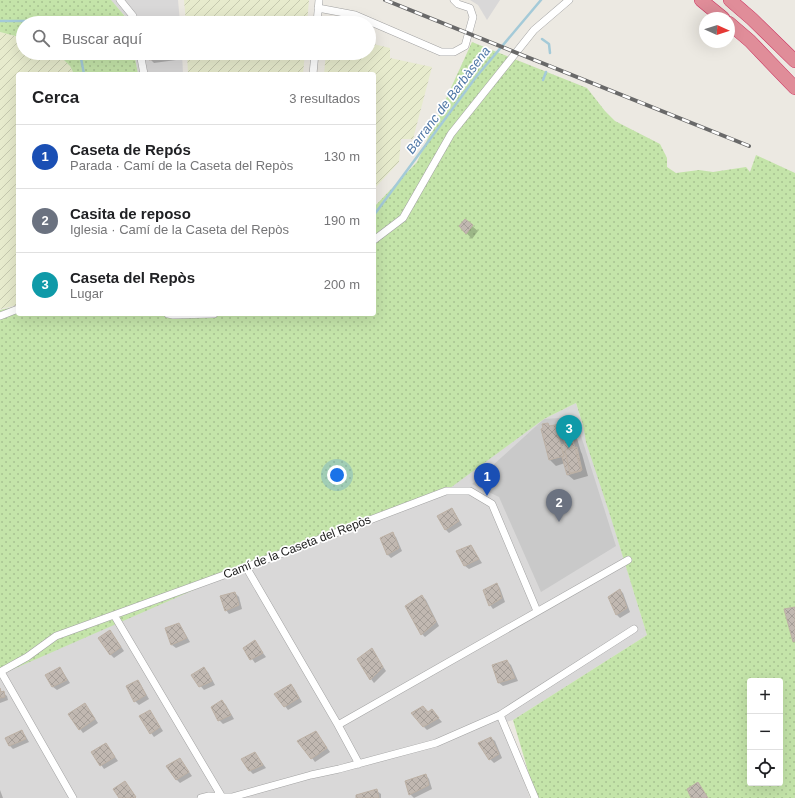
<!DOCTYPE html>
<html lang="es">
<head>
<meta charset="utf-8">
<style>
  :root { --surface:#fff; --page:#f6f6f6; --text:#202124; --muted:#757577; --line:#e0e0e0; --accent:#111827 }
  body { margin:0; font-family:Helvetica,sans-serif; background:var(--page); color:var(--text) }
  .controls { position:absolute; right:12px; bottom:12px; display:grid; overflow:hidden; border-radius:4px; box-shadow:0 4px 16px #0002 }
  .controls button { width:36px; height:36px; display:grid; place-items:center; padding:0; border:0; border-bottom:1px solid var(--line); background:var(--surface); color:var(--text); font:20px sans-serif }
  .compass { position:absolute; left:699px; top:12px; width:36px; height:36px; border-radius:50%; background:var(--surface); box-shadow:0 4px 16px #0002; rotate:93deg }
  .you { position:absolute; left:337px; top:475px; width:14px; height:14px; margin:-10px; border:3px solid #fff; border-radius:50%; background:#1a73e8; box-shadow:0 0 0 6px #1a73e833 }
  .badge { display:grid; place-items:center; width:26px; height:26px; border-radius:50%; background:var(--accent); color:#fff; font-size:13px; font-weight:700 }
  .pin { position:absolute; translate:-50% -33px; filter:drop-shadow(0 1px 2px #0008) }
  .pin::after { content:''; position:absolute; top:21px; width:14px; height:12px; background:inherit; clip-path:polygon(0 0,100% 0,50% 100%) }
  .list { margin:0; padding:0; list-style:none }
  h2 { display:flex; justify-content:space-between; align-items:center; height:52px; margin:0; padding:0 16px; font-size:17px }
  h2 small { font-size:13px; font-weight:400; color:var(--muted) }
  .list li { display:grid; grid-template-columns:26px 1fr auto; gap:12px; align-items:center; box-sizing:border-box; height:64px; padding:0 16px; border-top:1px solid var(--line) }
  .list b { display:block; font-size:15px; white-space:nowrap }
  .list p { margin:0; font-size:13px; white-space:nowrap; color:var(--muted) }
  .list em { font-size:13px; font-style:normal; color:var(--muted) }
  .icon { flex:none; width:22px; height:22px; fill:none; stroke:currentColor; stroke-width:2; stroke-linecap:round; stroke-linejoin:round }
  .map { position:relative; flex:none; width:795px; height:798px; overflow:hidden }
  .search { position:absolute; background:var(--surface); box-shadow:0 4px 16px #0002; left:16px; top:16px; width:360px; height:44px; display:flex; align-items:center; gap:10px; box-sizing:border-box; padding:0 14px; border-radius:22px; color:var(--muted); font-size:15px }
  .panel { position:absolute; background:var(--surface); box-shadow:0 4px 16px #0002; left:16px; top:72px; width:360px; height:244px; border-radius:4px }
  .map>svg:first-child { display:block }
  .residential { fill:#d9d8d8 }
  .religious { fill:#c9c9c9 }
  .farmland { fill:url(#farmland-furrows) }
  .grass { fill:url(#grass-dots); fill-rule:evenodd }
  .shadow { fill:#0003 }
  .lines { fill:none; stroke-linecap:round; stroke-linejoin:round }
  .stream { stroke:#a4cad8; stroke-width:2.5 }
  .building { fill:url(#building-cross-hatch); stroke:#bdb1a5 }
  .minor-casing { stroke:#a2a2a2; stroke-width:8 }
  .motorway-casing { stroke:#cb2e5d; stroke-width:14 }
  .minor { stroke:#fff; stroke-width:7 }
  .motorway { stroke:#e08d99; stroke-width:13 }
  .rail-casing { stroke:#696969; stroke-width:4 }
  .rail { stroke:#fff; stroke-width:2.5; stroke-dasharray:8; stroke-linecap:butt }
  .labels { text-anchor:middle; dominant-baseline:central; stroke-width:3.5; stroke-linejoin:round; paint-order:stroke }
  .street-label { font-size:12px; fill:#1b1b1b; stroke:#fff }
  .water-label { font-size:13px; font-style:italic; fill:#4e76a5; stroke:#fff }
</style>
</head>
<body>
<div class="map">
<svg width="795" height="798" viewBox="0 0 795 798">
  <defs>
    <pattern id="farmland-furrows" width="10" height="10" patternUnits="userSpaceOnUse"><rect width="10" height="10" fill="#e7ebcd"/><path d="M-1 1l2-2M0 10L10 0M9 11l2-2" fill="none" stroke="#c6c9af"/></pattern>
    <pattern id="grass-dots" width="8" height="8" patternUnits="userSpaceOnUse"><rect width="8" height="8" fill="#c4e4a9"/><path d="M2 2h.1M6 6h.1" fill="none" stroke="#a8c391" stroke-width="1.8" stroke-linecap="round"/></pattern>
    <pattern id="building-cross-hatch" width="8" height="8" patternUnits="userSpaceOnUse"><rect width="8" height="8" fill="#c1b8b1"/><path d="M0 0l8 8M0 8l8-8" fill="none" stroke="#a59e98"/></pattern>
  </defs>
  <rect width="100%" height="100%" fill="#ece9e2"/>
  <path class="residential" d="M110 0H178L180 23H129V20Z
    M470 0H500L487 20 478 5Z
    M134 53H182L183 74H138Z
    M576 403 647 635 513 720 503 723 530 798H0V668L500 451 544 419Z"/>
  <path class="religious" d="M575 417 616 546 541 592 499 497 472 484 544 419Z"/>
  <path class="farmland" d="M184 0H309L307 23H186Z
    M0 32 23 38V53H57L70 66 74 74H18V305L0 309Z
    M369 43 390 48V58L432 67 413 139H401L399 162 374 189V74H324L326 53H369Z
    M187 53H305L303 74H188Z"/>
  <path class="grass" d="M0 0H111L129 21V23H23V38L0 32Z
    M472 42 587 88 605 111 615 121 660 144 667 158V167L676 173 699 170 713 172 746 167 750 172 756 155 795 173V798H536L513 720 647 635 610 515 586 442 583 425 576 403 544 419 446 491 246 567 0 675V310L18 306V314H374V207L417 162ZM750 681H780V783H750Z
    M57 53H134L138 74H74L70 66Z"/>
  <path class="shadow" d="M149 53H175L176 60 154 63 150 59Z
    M460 226H472L478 231 472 239Z
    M568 422 574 428 581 452 582 454 588 476 574 480 568 475 565 463 556 466 550 460 542 429 548 424 551 427Z
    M452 509 455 513 462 525 449 533 446 530 438 516Z
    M392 534 396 537 402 551 391 558 387 554Z
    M471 546 482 563 469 569 465 566 458 552Z
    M497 584 500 588 505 602 493 609 490 605Z
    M620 590 623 593 630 612 620 618 617 615 609 597Z
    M235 593 239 597 242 609 229 614 226 610Z
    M422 596 426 600 439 626 425 637 422 634Z
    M179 624 182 628 190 642 176 648 172 645Z
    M113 635 124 651 114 658 110 654Z
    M255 642 266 657 255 663 244 648Z
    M372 650 386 671 374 683 371 679Z
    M507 661 511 665 518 681 503 686 499 683 493 666Z
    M60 668 63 672 70 683 57 690 53 687 47 675Z
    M204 669 208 672 215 685 204 690 192 676Z
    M138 681 141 685 149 699 139 705 135 701Z
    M290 685 294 688 302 702 288 710 285 706Z
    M0 690 7 696 8 700 0 703Z
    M222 701 226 705 234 719 223 724 219 720Z
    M88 708 98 723 83 733 80 729Z
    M150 711 163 731 154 737 151 733Z
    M428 713 435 714 442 722 427 730 424 727Z
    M21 731 25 735 29 742 13 749 10 746 6 738Z
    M316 732 330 752 315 762 299 741Z
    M491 738 495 741 502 758 494 763 490 759Z
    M106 744 118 761 104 769 93 753Z
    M258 757 266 768 253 774 249 770Z
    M183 763 192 776 180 783 176 779Z
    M426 775 429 779 432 789 414 798 410 794Z
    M0 790 3 798H0Z
    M377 791 381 794V798H357Z"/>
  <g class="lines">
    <path class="stream" d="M0 21H29L32 23
      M542 39 549 44 550 53
      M80 53 84 74
      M543 80 546 72
      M374 215 476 77 541 0"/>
  </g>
  <path class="building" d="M148 53H173V57L149 60Z
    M465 219 473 225 466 234 459 226Z
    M568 421 581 471 567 475 562 457 564 456 561 445 565 444 562 435 559 436 555 425Z
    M548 423 549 426 555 425 564 456 549 460 541 429 543 428 542 424Z
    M577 447 582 470 570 473 565 450Z
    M452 508 459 521 445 530 437 516Z
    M393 532 399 548 387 555 380 538Z
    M471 545 479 559 464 566 456 551Z
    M497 583 502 598 489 606 483 590Z
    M620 589 627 608 616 615 608 597Z
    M235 592 239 605 225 611 220 596Z
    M422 595 436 622 421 635 405 606Z
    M795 607V641L793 642 784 609Z
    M179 623 187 638 171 645 165 628Z
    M110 630 121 647 110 655 98 638Z
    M255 640 263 653 250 660 243 648Z
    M372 648 383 667 370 680 357 659Z
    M507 660 515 678 498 683 492 665Z
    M60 667 67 680 52 687 45 675Z
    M204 667 212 681 199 687 191 675Z
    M138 680 146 695 134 702 126 686Z
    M291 684 299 698 284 707 274 694Z
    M0 688 1 692 4 691 5 697 0 698Z
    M222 700 231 715 218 721 211 707Z
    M85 703 95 719 79 730 68 714Z
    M423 706 428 712 432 709 439 718 423 727 411 713Z
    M150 710 160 727 150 734 139 716Z
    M22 730 26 739 9 746 5 738Z
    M316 731 327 748 311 759 297 741Z
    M491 737 499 754 489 760 478 743Z
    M106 743 115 757 100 766 91 752Z
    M255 752 263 765 249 771 241 759Z
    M180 758 189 772 176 780 166 766Z
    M426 774 429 785 409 795 405 781Z
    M125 781 136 797 135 798H119L113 789Z
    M698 782 708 798H691L687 789Z
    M377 789 379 798H356V795Z"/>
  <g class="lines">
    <defs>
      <path id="minor" d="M120 0 133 16 134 23
        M318 8 355 15 441 52H454L465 46 473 17 470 8 458 4 454 0
        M317 23 319 0
        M140 53 144 74
        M313 74 315 53
        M374 240 403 218 451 134 534 30 569 0
        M168 314 173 315 214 314
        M0 316 18 309
        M246 567 338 725 359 764
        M114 615 222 797
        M0 672 27 657 56 636 246 567 446 491H470L492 504 537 611
        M1 672 73 798
        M500 715 535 798
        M338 725 628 560
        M201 798 209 796 232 797 311 775 339 769 436 743 500 715 634 629"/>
      <path id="motorway" d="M701 0 723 18
        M730 0 752 19 795 61
        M729 23 750 41 795 88"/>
    </defs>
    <use href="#minor" class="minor-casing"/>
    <use href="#motorway" class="motorway-casing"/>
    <use href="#minor" class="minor"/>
    <use href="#motorway" class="motorway"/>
    <defs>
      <path id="rail" d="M385 0 749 146"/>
    </defs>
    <use href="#rail" class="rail-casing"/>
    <use href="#rail" class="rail"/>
  </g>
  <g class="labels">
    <g class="street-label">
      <text transform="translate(297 547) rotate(-21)">Camí de la Caseta del Repòs</text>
    </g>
    <g class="water-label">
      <text transform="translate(448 100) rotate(-53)">Barranc de Barbàsena</text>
    </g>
  </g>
</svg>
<div class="controls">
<button>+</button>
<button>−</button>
<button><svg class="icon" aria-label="locate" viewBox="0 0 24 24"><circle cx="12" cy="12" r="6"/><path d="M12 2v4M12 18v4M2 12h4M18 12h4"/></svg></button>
</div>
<svg class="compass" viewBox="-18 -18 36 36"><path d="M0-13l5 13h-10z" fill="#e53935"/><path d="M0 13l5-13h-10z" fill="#757577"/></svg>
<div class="you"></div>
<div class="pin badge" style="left:487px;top:496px;background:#1a4fb4">1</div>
<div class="pin badge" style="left:559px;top:522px;background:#6b7280">2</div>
<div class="pin badge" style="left:569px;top:448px;background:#0f9aa8">3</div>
<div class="search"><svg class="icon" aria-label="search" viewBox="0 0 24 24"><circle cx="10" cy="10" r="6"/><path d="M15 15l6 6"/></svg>Buscar aquí</div>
<section class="panel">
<h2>Cerca<small>3 resultados</small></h2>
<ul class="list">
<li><span class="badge" style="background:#1a4fb4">1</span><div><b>Caseta de Repós</b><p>Parada · Camí de la Caseta del Repòs</p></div><em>130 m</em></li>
<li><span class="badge" style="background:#6b7280">2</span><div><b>Casita de reposo</b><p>Iglesia · Camí de la Caseta del Repòs</p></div><em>190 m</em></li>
<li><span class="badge" style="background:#0f9aa8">3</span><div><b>Caseta del Repòs</b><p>Lugar</p></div><em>200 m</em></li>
</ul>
</section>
</div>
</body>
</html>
